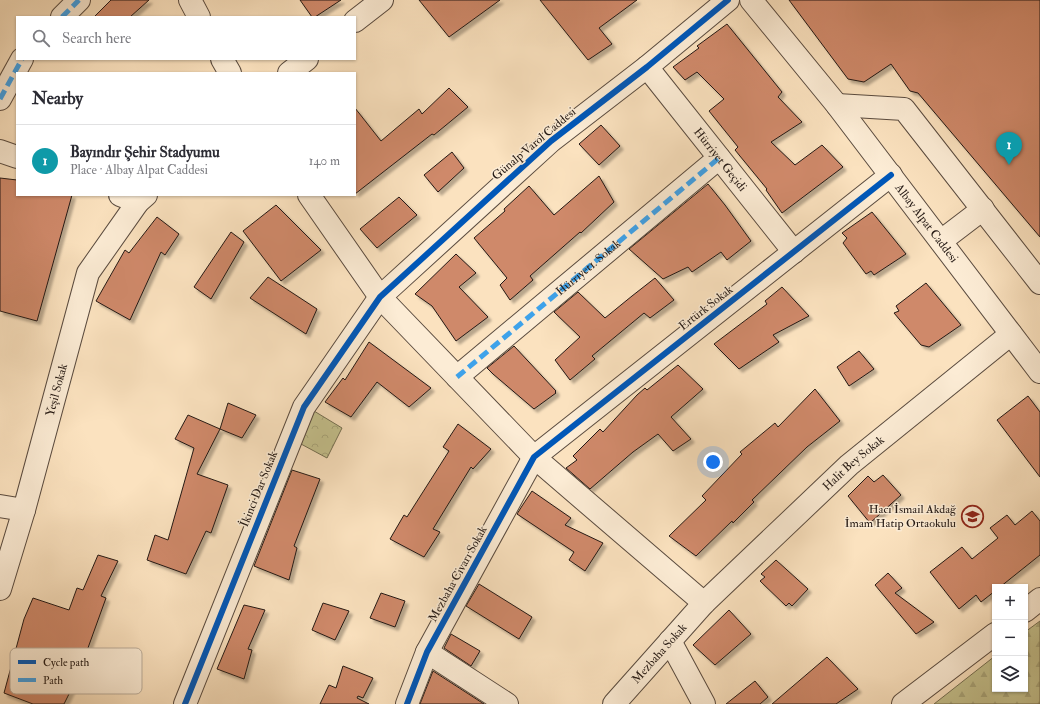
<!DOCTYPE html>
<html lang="en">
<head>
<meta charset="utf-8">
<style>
  :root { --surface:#fff; --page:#f7f7f7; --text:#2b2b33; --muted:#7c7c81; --line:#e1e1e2; --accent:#db2777 }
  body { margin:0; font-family:"IM FELL Double Pica",serif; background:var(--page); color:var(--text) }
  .controls { position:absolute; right:12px; bottom:12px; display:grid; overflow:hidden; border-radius:0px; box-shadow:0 1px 3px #0004 }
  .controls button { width:36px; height:36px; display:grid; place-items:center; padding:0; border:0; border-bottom:1px solid var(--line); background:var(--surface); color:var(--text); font:20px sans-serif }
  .you { position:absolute; left:713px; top:462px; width:14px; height:14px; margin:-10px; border:3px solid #fff; border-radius:50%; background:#1a73e8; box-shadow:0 0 0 6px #1a73e833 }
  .badge { display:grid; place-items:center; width:26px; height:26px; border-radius:50%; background:var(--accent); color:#fff; font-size:13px; font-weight:700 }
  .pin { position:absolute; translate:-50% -33px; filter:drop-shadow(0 1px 2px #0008) }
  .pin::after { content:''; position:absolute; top:21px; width:14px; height:12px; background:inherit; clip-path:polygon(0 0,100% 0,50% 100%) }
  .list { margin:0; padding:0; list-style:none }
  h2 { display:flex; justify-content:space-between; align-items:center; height:52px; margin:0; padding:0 16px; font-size:17px }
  h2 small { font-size:13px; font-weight:400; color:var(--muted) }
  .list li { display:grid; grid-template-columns:26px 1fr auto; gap:12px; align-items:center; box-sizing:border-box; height:72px; padding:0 16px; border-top:1px solid var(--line) }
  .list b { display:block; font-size:15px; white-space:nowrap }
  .list p { margin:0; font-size:13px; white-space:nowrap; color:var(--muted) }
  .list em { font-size:13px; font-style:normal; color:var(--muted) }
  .icon { flex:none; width:22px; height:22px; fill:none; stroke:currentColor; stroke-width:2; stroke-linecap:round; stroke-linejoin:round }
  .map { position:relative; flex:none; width:1040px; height:704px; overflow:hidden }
  .search { position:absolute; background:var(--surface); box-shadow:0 1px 3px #0004; left:16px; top:16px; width:340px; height:44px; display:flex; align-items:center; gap:10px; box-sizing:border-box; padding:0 14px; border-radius:0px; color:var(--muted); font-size:15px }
  .panel { position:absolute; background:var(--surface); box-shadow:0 1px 3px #0004; left:16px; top:72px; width:340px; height:124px; border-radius:0px }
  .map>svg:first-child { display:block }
  .forest { fill:url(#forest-firs); stroke:#746e51 }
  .park { fill:url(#park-crowns); stroke:#746e51 }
  .building { fill:#cf896a; stroke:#241914; filter:url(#shadow) }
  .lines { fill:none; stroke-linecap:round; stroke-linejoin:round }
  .minor-casing { stroke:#5a4b3f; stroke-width:24 }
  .minor { stroke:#fcecd5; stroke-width:22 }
  .quiet { stroke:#3ea2ea; stroke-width:5; stroke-dasharray:10 5; stroke-linecap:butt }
  .cycleway-casing { stroke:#fcecd5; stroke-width:8 }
  .cycleway { stroke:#0057b8; stroke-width:6 }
  .labels { text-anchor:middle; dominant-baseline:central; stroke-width:3; stroke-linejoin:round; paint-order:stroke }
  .street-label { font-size:12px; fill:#241914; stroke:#fcecd5 }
  .poi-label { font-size:12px; fill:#241914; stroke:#fcecd5; text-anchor:end }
  .key { fill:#fcecd5; stroke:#bbad9b; stroke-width:1 }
  .key-label { font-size:11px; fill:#241914 }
</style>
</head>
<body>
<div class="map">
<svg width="1040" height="704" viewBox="0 0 1040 704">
  <defs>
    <pattern id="forest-firs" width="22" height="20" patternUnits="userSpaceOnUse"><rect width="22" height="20" fill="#c5c28e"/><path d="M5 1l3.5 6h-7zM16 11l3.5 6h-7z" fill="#a9a67a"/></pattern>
    <pattern id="park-crowns" width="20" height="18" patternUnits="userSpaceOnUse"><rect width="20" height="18" fill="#c5c28e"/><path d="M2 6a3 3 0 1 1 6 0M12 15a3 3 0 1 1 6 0" fill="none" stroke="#a9a67a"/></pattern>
    <filter id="shadow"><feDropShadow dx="3.5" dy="3.5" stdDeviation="1" flood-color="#0004"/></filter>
  </defs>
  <rect width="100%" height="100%" fill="#fbe2bf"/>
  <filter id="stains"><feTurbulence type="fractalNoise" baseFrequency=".005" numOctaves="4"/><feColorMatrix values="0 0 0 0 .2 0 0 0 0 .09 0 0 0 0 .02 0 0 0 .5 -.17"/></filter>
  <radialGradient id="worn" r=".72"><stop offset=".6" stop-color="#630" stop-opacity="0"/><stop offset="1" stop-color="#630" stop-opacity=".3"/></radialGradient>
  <path class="forest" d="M1040 621V704H934L995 656V689H1025V632Z"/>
  <path class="park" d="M314 411 342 428 327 458 301 444Z"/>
  <path class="building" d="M111 0H149L130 17H94Z
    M300 0H341L315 17H312Z
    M419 0H500L449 37Z
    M540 0H637L599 28 612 44 588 60Z
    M789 0H1040V237L918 93 910 91 891 64 864 82 848 79Z
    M727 24 782 92 778 97 802 122 771 142 795 165 822 145 843 167 782 213 766 190 767 189 735 150 738 147 709 111 724 99 697 72 685 80 673 67 699 48 697 46Z
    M449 88 468 107 434 135 432 134 355 194V108L381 141 419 109 422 114Z
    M601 125 620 146 599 165 579 144Z
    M452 152 464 168 438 192 424 175Z
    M599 176 614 202 581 233 580 232 530 276 533 280 510 300 500 285 507 278 474 238 505 211 504 209 529 186 554 215Z
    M0 178 17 180V195H72L37 321 0 311Z
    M708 184 725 205 751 241 727 260 721 252 692 272 688 267 663 279 629 249Z
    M399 197 417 215 377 248 360 229Z
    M276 205 321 250 281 281 243 231Z
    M872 212 906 254 874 275 871 271 866 274 843 243 847 238 842 233Z
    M157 217 179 234 165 255 161 252 130 320 96 301 125 250 129 253Z
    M231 232 244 242 211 299 194 287Z
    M456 254 476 273 459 287 488 317 456 341 432 306 415 294Z
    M268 277 317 309 306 334 250 298Z
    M655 278 674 300 650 318 644 313 592 356 595 359 570 380 555 360 580 337 554 312 578 292 605 318 632 296Z
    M926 283 961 325 929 347 921 345 894 313 899 311 896 306Z
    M782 287 809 316 773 335 779 342 739 369 714 344 767 304 765 301Z
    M369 342 431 388 409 407 377 382 351 417 325 402 343 378 345 380Z
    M514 346 556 391 555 392 556 393 534 409 493 374 487 368Z
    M859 351 874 369 849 386 837 367Z
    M678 365 703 389 671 417 691 439 673 451 658 434 633 452 590 489 566 468 577 460 573 456 600 429 603 432 637 395 645 388 647 390Z
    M815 389 840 421 807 447 752 500 754 502 733 523 732 521 696 556 669 536 706 500 702 496 742 454 740 452 775 423 778 427Z
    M1028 396 1040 412V477L997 420Z
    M228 403 256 415 242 438 220 429Z
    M188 415 220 429 197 474 228 485 211 533 206 531 186 574 147 560 155 535 168 540 194 448 175 439Z
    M458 424 491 449 473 469 471 467 433 529 440 532 424 557 390 539 404 515 407 517 449 451 443 447Z
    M292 470 320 479 294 546 297 548 289 580 254 566Z
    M883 475 901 495 870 523 848 496 868 476 874 482Z
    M532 491 571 518 565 525 603 543 585 571 569 560 574 552 517 514 522 506Z
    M1032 511 1040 521V555L1000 587H995V591L981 602 976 595 959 609 930 572 962 547 972 559 998 538 990 528 1007 515 1015 525Z
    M98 555 118 561 101 596 106 598 80 670H81L64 704H33L4 693 24 619 33 598 69 610 77 588 83 590Z
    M776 560 808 589 792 606 789 603 786 606 760 581 765 577 761 574Z
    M888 573 902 588 895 593 934 622 916 634 875 585Z
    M479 584 532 617 519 639 466 606Z
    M381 593 405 601 395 627 370 618Z
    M323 603 349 611 335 640 312 630Z
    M244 605 265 610 248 649 252 650 244 679 217 669Z
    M729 610 751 634 715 665 693 645Z
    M451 634 480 651 471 666 444 648Z
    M827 657 858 689 836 704H772Z
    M343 666 373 678 363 698 358 696 357 698 369 704H320L329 685 336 688Z
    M433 671 484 704H420Z
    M755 681 768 697 760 704H726Z"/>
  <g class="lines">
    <defs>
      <g id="minor">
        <path d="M190 0 199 17"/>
        <path id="s1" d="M751 0 837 105 1040 372"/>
        <path d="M62 17 79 0"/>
        <path d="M355 21 382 0"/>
        <path d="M222 59 230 73"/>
        <path id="s2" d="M647 67 794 252"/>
        <path d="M289 73 307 59"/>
        <path d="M0 99 22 59"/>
        <path d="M837 105 904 109 1040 283"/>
        <path d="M0 151 17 157"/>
        <path d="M120 195 138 202"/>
        <path d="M309 195 380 297 534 457 704 603"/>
        <path d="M941 241 983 209"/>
        <path d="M457 377 719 158"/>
        <path d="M0 506 24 510"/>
        <path id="s3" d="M0 589 24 510 88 273 138 202 146 195"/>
        <path d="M1025 611 1040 599"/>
        <path d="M670 641 704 704"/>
        <path d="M427 652 507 704"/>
        <path d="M185 704 304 407 380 297 551 141 647 67 728 0"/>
        <path d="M407 704 427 652 534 457 891 175"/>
        <path id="s4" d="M614 704 704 603 849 465 1011 334"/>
        <path d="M903 704 995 634"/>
      </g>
    </defs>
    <use href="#minor" class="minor-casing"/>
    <use href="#minor" class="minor"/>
    <g class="quiet">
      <path d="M62 17 79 0"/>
      <path d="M0 99 22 59"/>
      <path id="s5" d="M457 377 719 158"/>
    </g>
    <defs>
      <path id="cycleway" d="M185 704 304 407 380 297 551 141 647 67 728 0
        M407 704 427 652 534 457 891 175"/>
    </defs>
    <use href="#cycleway" class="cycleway-casing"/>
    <use href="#cycleway" class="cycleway"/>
  </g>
  <defs>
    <symbol id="school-ring" viewBox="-11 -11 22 22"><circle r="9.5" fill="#fcecd5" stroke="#8f2418" stroke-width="1.5"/><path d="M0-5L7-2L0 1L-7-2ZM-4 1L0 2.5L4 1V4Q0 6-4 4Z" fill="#8f2418"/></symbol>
  </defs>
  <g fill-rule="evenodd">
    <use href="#school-ring" x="960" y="504" width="25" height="25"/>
  </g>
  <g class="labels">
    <g class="street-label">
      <text transform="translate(534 144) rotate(-40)">Günalp Varol Caddesi</text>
      <text stroke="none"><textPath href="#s2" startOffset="118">Hürriyet Geçidi</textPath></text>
      <text stroke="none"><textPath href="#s1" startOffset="284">Albay Alpat Caddesi</textPath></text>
      <text stroke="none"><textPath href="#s5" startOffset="171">Hürriyet1. Sokak</textPath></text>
      <text transform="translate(706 308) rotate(-38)">Ertürk Sokak</text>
      <text stroke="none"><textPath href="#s3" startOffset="207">Yeşil Sokak</textPath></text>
      <text stroke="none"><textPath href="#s4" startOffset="340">Halit Bey Sokak</textPath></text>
      <text transform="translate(259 489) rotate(-68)">İkinci Dar Sokak</text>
      <text transform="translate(458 574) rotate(-61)">Mezbaha Civarı Sokak</text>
      <text stroke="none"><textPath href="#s4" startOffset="68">Mezbaha Sokak</textPath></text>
    </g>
    <g class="poi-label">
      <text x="956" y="509">Hacı İsmail Akdağ<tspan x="956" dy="14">İmam Hatip Ortaokulu</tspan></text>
    </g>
  </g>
  <rect x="10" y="648" width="132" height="46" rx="6" class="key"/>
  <rect x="18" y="660" width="18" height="4" fill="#0057b8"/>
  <rect x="18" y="678" width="18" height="4" fill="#3ea2ea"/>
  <g class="key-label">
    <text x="43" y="666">Cycle path</text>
    <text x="43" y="684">Path</text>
  </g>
  <rect width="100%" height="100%" filter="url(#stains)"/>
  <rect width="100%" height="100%" fill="url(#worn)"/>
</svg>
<div class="controls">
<button>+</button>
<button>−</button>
<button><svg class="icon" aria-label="layers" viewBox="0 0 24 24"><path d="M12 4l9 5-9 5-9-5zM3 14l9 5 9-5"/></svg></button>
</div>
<div class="you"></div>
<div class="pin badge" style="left:1009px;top:165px;background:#0f9aa8">1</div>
<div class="search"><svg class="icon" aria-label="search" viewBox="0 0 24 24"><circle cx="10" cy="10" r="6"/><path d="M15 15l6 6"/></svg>Search here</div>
<section class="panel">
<h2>Nearby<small></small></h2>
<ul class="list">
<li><span class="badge" style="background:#0f9aa8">1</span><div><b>Bayındır Şehir Stadyumu</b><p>Place · Albay Alpat Caddesi</p></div><em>140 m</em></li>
</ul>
</section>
</div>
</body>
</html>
